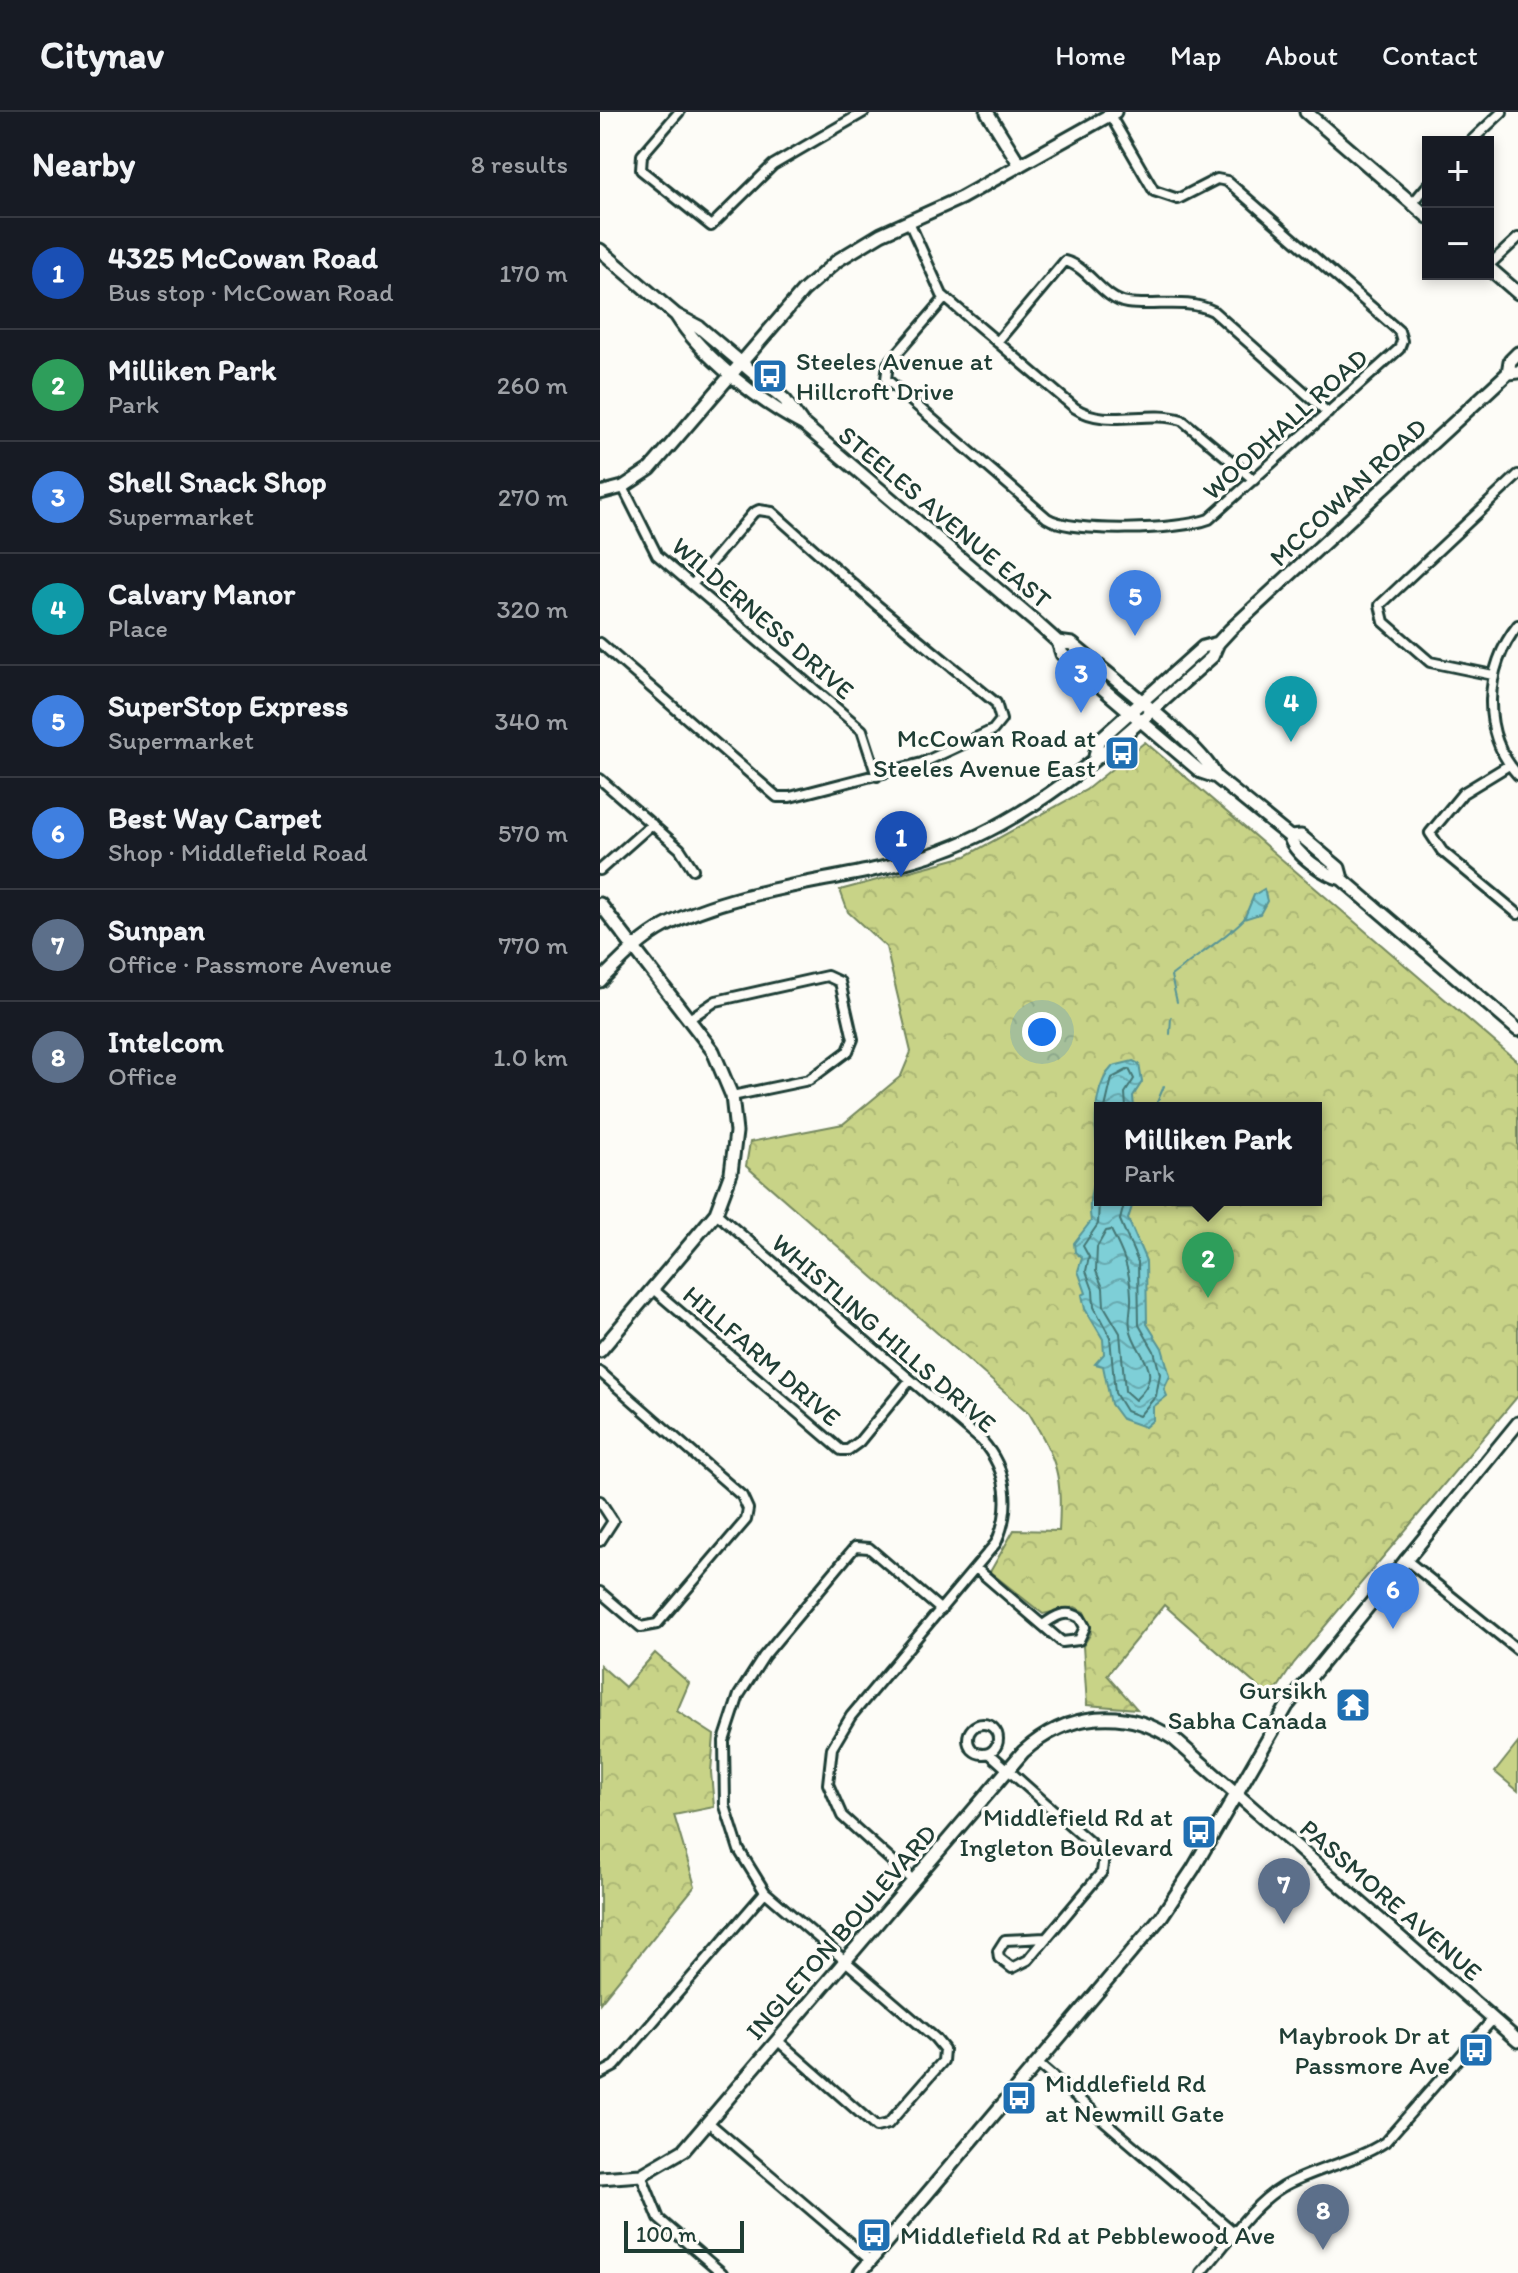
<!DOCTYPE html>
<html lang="en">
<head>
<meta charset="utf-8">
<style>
  :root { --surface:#171b24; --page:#20242c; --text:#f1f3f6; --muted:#9ea1a6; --line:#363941; --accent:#1f6fb2 }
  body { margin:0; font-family:Itim,sans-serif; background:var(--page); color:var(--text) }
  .controls { position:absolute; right:24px; top:24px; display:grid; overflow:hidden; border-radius:0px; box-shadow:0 4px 12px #0003 }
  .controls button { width:72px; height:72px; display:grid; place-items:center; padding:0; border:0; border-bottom:2px solid var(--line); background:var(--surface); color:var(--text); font:40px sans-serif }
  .scale { position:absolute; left:24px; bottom:20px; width:120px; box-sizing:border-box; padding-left:8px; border:4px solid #1f3d34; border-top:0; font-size:22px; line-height:28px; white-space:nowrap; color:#1f3d34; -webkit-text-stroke:6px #fdfcf7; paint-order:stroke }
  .you { position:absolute; left:442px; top:920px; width:28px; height:28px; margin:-20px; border:6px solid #fff; border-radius:50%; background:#1a73e8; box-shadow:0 0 0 12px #1a73e833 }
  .badge { display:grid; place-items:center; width:52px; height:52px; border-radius:50%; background:var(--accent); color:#fff; font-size:26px; font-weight:700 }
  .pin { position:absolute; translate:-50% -66px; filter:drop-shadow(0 2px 4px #0008) }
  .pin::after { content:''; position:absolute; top:42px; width:28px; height:24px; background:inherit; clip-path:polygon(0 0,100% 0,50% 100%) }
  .popup { position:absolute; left:494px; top:990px; width:228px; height:104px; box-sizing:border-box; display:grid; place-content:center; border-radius:0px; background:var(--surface); filter:drop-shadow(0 2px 6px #0005); font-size:26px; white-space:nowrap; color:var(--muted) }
  .popup b { font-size:30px; color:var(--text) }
  .popup::after { content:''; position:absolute; left:50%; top:100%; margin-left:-16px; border:16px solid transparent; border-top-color:var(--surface) }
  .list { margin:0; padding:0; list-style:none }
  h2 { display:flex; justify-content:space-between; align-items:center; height:104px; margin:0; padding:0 32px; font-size:34px }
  h2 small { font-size:26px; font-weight:400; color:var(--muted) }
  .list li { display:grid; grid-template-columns:52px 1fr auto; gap:24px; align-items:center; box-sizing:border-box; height:112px; padding:0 32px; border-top:2px solid var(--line) }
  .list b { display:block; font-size:30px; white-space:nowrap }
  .list p { margin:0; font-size:26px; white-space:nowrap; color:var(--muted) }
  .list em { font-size:26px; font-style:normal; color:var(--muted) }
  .map { position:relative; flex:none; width:918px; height:2161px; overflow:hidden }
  header { display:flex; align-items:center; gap:48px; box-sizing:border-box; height:112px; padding:0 40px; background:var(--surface); border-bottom:2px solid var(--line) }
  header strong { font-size:38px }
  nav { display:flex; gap:44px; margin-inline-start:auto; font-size:28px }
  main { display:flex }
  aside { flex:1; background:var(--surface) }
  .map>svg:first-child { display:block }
  .green { fill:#c8d387; stroke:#74885e; stroke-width:2 }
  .park { fill:url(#park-crowns); stroke:#74885e; stroke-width:2; fill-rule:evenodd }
  .water { fill:url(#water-waves); stroke:#589596; stroke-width:2 }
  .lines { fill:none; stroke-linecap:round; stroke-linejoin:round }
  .shore { stroke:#457775; stroke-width:2 }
  .stream { stroke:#589596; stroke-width:2 }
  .street-casing { stroke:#1f3d34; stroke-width:14 }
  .secondary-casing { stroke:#1f3d34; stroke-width:17 }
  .street { stroke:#fdfcf7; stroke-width:8 }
  .secondary { stroke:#fdfcf7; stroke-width:11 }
  .labels { text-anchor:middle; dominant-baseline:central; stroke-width:7; stroke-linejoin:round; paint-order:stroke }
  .poi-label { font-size:26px; fill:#1f3d34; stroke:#fdfcf7; text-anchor:end }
  .street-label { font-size:26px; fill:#1f3d34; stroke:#fdfcf7 }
</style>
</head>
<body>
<header>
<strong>Citynav</strong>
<nav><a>Home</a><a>Map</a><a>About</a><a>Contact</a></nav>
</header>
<main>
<aside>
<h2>Nearby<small>8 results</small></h2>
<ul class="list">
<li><span class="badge" style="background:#1a4fb4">1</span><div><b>4325 McCowan Road</b><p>Bus stop · McCowan Road</p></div><em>170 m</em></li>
<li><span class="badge" style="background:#2e9e5b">2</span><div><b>Milliken Park</b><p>Park</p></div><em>260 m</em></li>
<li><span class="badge" style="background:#3f7fe0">3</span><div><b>Shell Snack Shop</b><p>Supermarket</p></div><em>270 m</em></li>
<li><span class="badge" style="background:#0f9aa8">4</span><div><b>Calvary Manor</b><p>Place</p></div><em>320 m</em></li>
<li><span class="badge" style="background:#3f7fe0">5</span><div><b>SuperStop Express</b><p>Supermarket</p></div><em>340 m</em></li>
<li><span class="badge" style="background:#3f7fe0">6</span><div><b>Best Way Carpet</b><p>Shop · Middlefield Road</p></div><em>570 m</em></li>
<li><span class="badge" style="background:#5c6f8a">7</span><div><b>Sunpan</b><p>Office · Passmore Avenue</p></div><em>770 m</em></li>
<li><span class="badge" style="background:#5c6f8a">8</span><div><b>Intelcom</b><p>Office</p></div><em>1.0 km</em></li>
</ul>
</aside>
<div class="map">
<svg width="918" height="2161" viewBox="0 0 918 2161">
  <defs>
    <pattern id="park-crowns" width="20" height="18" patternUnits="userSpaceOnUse" patternTransform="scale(2)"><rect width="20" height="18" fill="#c8d387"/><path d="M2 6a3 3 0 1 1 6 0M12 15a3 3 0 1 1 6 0" fill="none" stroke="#abb675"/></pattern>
    <pattern id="water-waves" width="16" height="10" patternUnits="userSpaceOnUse" patternTransform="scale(2)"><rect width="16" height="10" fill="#7ecfd7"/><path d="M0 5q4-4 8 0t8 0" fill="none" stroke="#67a9af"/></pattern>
  </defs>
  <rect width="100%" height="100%" fill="#fdfcf7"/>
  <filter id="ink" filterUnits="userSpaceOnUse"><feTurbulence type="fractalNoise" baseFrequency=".0125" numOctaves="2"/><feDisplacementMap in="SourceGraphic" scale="16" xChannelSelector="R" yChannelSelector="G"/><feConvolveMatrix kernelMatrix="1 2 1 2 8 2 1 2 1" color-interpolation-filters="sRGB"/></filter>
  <g filter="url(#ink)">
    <path class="green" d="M918 1631V1679L895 1660Z"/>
    <path class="park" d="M545 630 918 950V1284L694 1551 671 1586 564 1493 507 1563 537 1597 487 1593 483 1534 491 1521 484 1500 475 1495 443 1502 390 1460 414 1418 459 1419C462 1363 458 1350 429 1301L146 1054 150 1030 243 1012 301 964 311 940 286 835 248 800 240 778 366 744 486 678ZM500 996H716V1088H500Z
      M55 1541 89 1571 77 1599 114 1623 111 1660 114 1695 74 1703 95 1774 0 1891V1553L25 1575Z"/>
    <path class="water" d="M664 777 667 789 660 802 644 807 654 783Z
      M533 949 539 952 542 970 533 984 534 996H500V1088H534L528 1107 546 1149 547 1212 562 1236 570 1264 564 1277 567 1284 553 1295V1308L545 1315 522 1307 511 1292 503 1254 495 1252 504 1242 503 1227 485 1197 482 1183 486 1181 478 1159 482 1146 475 1140 474 1131 491 1109C487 1086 494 1071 498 1048 500 1040 496 1032 496 1023 495 1000 496 971 513 954Z"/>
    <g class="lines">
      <path class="shore" d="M505 996 512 966 529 957 534 967 525 981 526 996
        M500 1066 498 1112 483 1134 489 1145 486 1159 493 1178 494 1195 510 1225 515 1281 526 1299 539 1304 556 1284 560 1262 554 1239 539 1213 538 1150 520 1108 525 1088
        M511 1118C523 1141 530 1157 531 1184 532 1194 528 1205 530 1215 534 1243 568 1258 535 1288L525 1279 520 1221 504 1194 503 1176 496 1159 497 1135 506 1119Z"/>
      <path class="stream" d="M577 890 571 864C595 845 622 829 644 807
        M570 922 571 905
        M556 993 564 974"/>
      <defs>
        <path id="street" d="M79 0 42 43 41 58 111 114 173 53 264 0
          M870 30 902 0
          M812 92 828 73
          M309 110 342 183 475 296C507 317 547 297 582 308L654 368
          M888 154 918 126
          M345 186 288 252 286 267 447 406C471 422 581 418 609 407L799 237 802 229 799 219 627 69 617 67 578 87 554 79 510 3
          M397 230 465 149C489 155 502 187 527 191 555 195 588 186 613 199L728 301
          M23 375 57 443 262 618 277 664
          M918 513C884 555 880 621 918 663
          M0 531 177 685H190L322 651 393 618 401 608 396 591 278 494 172 400 159 398 153 401 92 473
          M893 563 830 550 784 510 780 493 918 363
          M909 653 863 681 830 721 842 739 918 802
          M0 667 80 737 93 757
          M0 758 52 712
          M89 907 116 889 227 864 240 870 253 927 248 939 209 968 132 984
          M116 1101 382 1329C408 1358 412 1396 396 1431L251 1604 232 1636 228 1672 242 1704 314 1769
          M53 1177 241 1338H248L259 1330 310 1268
          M0 1260 142 1384 148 1397 146 1408 57 1512 41 1515 0 1480
          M0 1389 13 1409 0 1429
          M805 1447 918 1538
          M377 1457 462 1530 479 1528 485 1515 480 1506C466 1497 455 1504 443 1513
          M368 1627a15 15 0 1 1 30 0a15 15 0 1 1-30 0Z
          M389 1641 504 1743 502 1760 428 1848 412 1856 399 1846 398 1839 405 1828 445 1826
          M177 1928 276 2015 288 2012 343 1949 344 1937 335 1926 165 1780 139 1738 125 1694 124 1629 139 1583 164 1544 255 1435 269 1436 341 1498
          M438 1952 636 2122
          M0 1962 15 1954 165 1780
          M108 2010 271 2149
          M41 2063 59 2107 122 2161
          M601 2161C626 2133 650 2094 682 2075 715 2056 753 2051 785 2030L893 1907"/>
        <path id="secondary" d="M387 0 420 53
          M706 0 828 105
          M0 138 76 203 99 215 185 288 201 310
          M888 155 918 181
          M76 203C102 245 160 290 204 313L439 513 458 530 462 542 601 660 616 665 690 725C694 742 725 763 742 767L918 918
          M908 261 910 249 918 241
          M0 381 23 375 50 357 203 179 238 148 281 122 361 86 515 0
          M458 530 472 532C504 560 603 633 616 665
          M495 645 498 629 603 535 618 531
          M690 725 701 724 739 756 742 767
          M0 792 113 939 132 984 136 1020 131 1061 116 1101 0 1239
          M0 869C20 849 40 827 65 814 143 773 246 770 330 743 441 707 527 620 612 545L618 531 630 518 908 261 918 260
          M0 2066 41 2063 84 2038 423 1640C467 1600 525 1594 574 1627L918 1929
          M260 2161 561 1805 593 1757 687 1594 918 1311"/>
      </defs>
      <use href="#street" class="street-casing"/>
      <use href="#secondary" class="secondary-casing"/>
      <use href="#street" class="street"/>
      <use href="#secondary" class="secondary"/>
    </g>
  </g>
  <defs>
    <symbol id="bus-square" viewBox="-11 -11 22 22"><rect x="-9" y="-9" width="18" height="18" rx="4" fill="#1f6fb2" stroke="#fdfcf7"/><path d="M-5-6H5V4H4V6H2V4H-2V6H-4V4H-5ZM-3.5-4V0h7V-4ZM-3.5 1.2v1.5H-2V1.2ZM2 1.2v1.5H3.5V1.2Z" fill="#fff"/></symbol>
    <symbol id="temple-square" viewBox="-11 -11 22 22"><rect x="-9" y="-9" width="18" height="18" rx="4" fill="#1f6fb2" stroke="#fdfcf7"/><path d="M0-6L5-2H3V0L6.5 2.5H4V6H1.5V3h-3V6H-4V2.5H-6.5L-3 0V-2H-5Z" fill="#fff"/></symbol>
  </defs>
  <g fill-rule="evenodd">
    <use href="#bus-square" x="150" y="244" width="40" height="40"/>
    <use href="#bus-square" x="502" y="621" width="40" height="40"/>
    <use href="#temple-square" x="733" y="1573" width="40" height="40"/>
    <use href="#bus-square" x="579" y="1700" width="40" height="40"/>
    <use href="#bus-square" x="856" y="1918" width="40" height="40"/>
    <use href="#bus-square" x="399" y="1966" width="40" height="40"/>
    <use href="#bus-square" x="254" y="2103" width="40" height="40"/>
  </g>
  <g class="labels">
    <g class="poi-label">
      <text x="196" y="249" text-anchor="start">Steeles Avenue at<tspan x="196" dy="30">Hillcroft Drive</tspan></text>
      <text x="496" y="626">McCowan Road at<tspan x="496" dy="30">Steeles Avenue East</tspan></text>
      <text x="727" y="1578">Gursikh<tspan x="727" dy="30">Sabha Canada</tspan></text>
      <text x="573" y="1705">Middlefield Rd at<tspan x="573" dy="30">Ingleton Boulevard</tspan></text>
      <text x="850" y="1923">Maybrook Dr at<tspan x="850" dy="30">Passmore Ave</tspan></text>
      <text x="445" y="1971" text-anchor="start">Middlefield Rd<tspan x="445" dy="30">at Newmill Gate</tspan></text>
      <text x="300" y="2123" text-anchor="start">Middlefield Rd at Pebblewood Ave</text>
    </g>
    <g class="street-label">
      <text transform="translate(685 312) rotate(-42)">WOODHALL ROAD</text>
      <text transform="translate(748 380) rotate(-43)">MCCOWAN ROAD</text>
      <text transform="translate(345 405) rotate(40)">STEELES AVENUE EAST</text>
      <text transform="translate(163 506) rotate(41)">WILDERNESS DRIVE</text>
      <text transform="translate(284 1221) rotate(41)">WHISTLING HILLS DRIVE</text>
      <text transform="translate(162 1244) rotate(41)">HILLFARM DRIVE</text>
      <text transform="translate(791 1788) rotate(41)">PASSMORE AVENUE</text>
      <text transform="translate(241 1820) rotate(-49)">INGLETON BOULEVARD</text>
    </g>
  </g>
</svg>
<div class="controls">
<button>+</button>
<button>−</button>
</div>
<div class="scale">100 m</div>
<div class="you"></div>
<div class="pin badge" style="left:301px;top:765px;background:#1a4fb4">1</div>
<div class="pin badge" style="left:608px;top:1186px;background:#2e9e5b">2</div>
<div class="popup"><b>Milliken Park</b>Park</div>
<div class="pin badge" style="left:481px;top:601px;background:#3f7fe0">3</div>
<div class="pin badge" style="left:691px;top:630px;background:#0f9aa8">4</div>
<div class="pin badge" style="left:535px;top:524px;background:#3f7fe0">5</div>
<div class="pin badge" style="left:793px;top:1517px;background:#3f7fe0">6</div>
<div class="pin badge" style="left:684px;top:1812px;background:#5c6f8a">7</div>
<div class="pin badge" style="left:723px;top:2138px;background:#5c6f8a">8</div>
</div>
</main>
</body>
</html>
